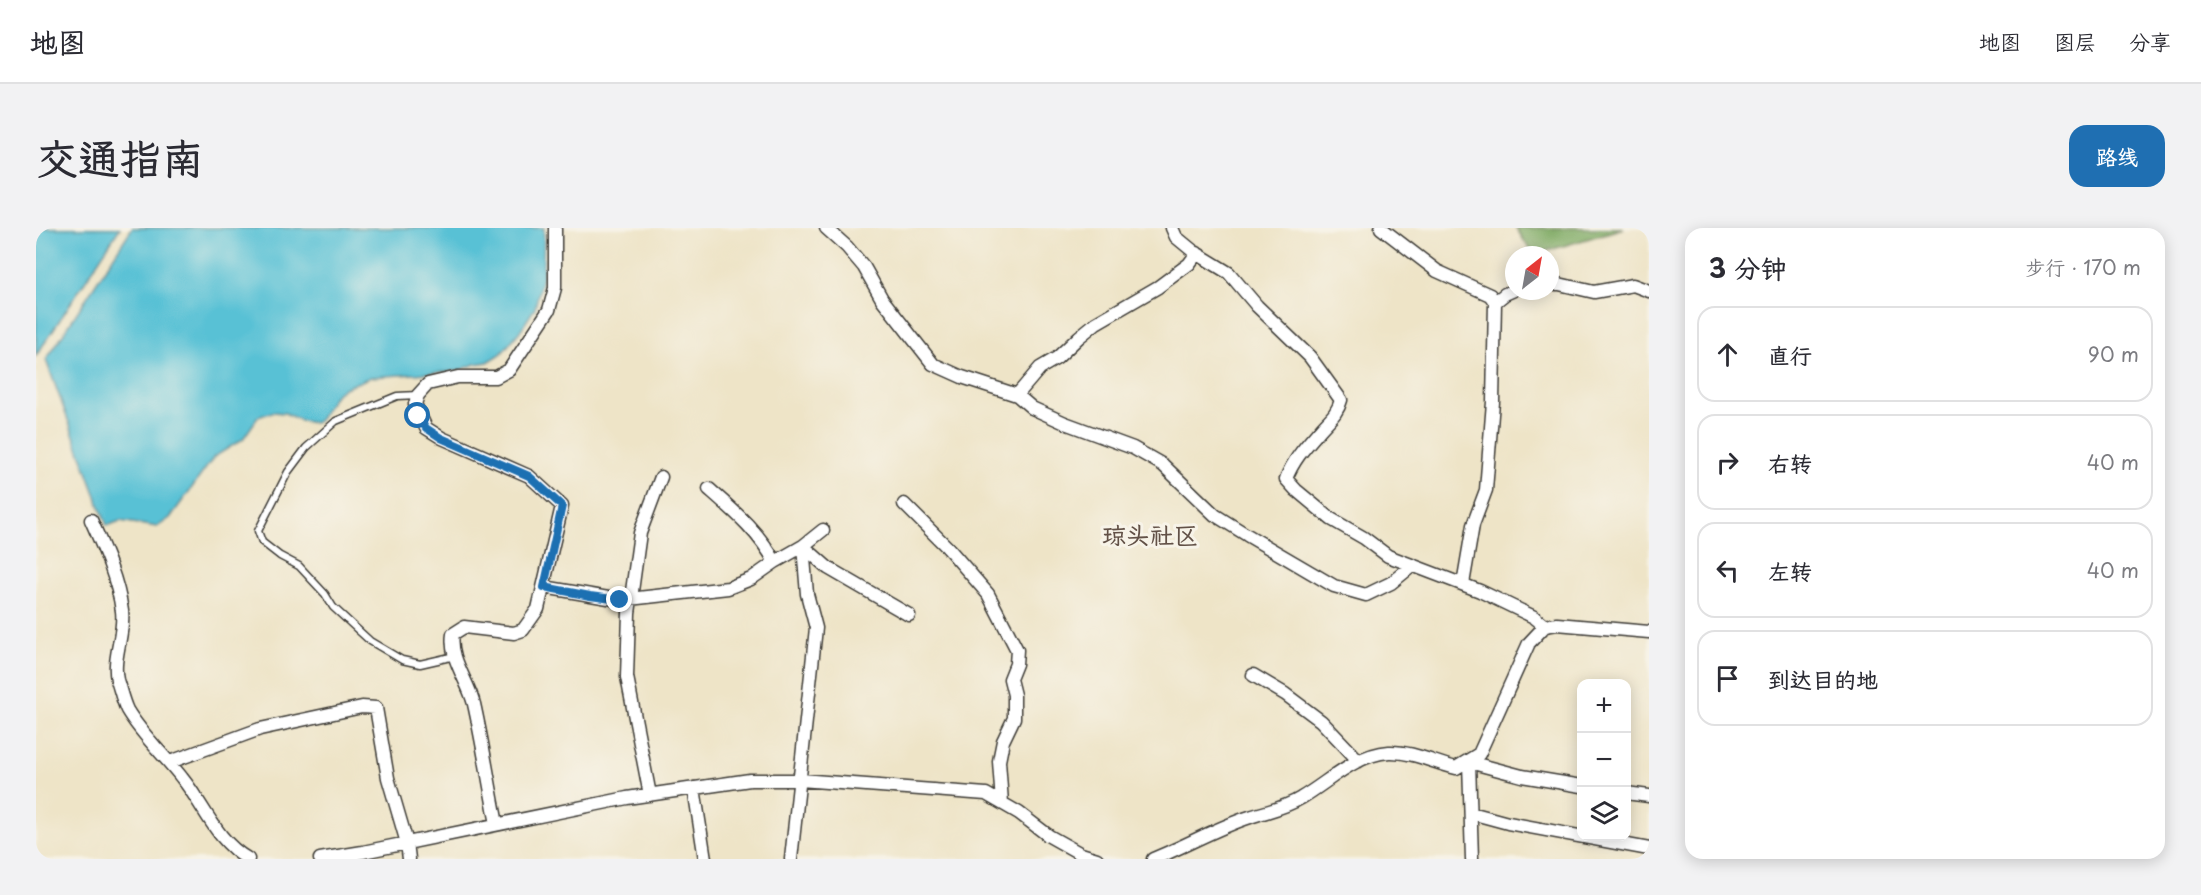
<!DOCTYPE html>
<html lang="zh">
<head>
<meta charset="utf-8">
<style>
  :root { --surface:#fff; --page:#f2f2f3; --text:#2b2b33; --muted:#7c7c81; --line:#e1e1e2; --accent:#1f6fb2 }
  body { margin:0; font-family:"Playpen Sans","LXGW WenKai TC",sans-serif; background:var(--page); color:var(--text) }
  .controls { position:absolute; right:18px; bottom:18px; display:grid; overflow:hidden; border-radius:12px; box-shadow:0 3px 15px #0003 }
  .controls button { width:54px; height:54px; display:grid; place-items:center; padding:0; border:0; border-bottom:2px solid var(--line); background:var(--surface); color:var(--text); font:30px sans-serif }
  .compass { position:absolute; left:1469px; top:18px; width:54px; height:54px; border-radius:50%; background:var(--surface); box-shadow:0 3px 15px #0003; rotate:31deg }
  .stop { position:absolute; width:18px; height:18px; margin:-14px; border:4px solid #1f6fb2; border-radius:50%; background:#fff }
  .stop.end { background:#1f6fb2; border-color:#fff; box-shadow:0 2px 6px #0008 }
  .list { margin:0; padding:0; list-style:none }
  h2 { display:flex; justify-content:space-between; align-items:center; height:78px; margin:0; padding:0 24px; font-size:26px }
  h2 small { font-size:20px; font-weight:400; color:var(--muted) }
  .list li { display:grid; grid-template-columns:39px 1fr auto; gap:18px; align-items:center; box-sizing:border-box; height:96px; margin:0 12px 12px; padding:0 12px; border:2px solid var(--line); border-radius:18px }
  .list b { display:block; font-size:22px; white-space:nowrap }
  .list em { font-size:20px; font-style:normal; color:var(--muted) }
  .icon { flex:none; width:33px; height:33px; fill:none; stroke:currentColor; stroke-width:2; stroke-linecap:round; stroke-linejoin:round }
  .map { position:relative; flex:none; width:1613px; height:631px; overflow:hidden; border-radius:18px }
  header { display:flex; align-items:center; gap:36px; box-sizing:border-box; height:84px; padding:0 30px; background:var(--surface); border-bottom:2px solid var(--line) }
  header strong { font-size:28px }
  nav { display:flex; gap:33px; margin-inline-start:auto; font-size:21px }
  .intro { display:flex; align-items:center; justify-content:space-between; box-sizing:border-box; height:144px; padding:0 36px }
  h1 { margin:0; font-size:42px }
  .button { padding:15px 27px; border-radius:18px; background:var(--accent); color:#fff; font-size:21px; font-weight:700 }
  main { display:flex; gap:36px; padding:0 36px }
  aside { flex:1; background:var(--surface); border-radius:18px; box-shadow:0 3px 15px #0003 }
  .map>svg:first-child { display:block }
  .forest { fill:#7ca860; stroke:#4c623e; stroke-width:1.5 }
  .water { fill:#59c1d5; stroke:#3a6e78; stroke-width:1.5 }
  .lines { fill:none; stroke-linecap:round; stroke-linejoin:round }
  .service-casing { stroke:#3c3a36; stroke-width:9 }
  .minor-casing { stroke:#3c3a36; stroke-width:15 }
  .service { stroke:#fff; stroke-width:6 }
  .minor { stroke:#fff; stroke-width:12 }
  .route { stroke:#1f6fb2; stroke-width:8 }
  .labels { text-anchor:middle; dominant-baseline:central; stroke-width:6; stroke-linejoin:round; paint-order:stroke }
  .quarter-label { font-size:24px; font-weight:bold; fill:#625147; stroke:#f7f3e8 }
</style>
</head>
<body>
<header>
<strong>地图</strong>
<nav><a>地图</a><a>图层</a><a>分享</a></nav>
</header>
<div class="intro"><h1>交通指南</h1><a class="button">路线</a></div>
<main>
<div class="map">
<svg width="1613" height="631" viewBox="0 0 1613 631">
  <rect width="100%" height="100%" fill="#f7f3e8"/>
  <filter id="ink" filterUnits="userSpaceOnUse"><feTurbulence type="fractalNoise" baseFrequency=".0167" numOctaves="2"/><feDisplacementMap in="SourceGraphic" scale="12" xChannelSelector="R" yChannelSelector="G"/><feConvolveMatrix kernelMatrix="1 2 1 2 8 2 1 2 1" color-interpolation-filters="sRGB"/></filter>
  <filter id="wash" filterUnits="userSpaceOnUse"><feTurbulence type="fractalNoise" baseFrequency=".008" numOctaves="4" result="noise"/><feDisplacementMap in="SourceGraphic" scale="24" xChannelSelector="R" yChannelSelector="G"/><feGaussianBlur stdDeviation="1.35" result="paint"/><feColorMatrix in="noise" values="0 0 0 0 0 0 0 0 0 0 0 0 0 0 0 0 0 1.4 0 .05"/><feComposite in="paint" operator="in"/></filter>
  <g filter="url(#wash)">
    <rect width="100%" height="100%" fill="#eee4c7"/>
    <path class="forest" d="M1480 0H1588L1497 27Z"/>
    <path class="water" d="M0 0H84L0 128Z
      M96 0H508L507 45 499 80 484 103 465 126 452 134 439 136 422 143 335 149 308 160 298 168 284 191 279 195 265 193 249 185 236 184 222 189 207 211 178 229 134 290 121 299 84 293 71 298 10 132Z"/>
  </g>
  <g filter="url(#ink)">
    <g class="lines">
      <defs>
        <path id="service" d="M382 167 361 168 300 193 270 220 252 244 222 303 226 314 244 328 263 338 289 366 297 379 334 413 366 432 384 436 419 428"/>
        <path id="minor" d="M790 0 811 19 828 39 846 71 897 136 926 149 981 167 996 180 1029 195 1097 220 1127 237 1179 287 1211 307 1298 358 1330 367 1355 355 1377 337
          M1136 0 1140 9 1157 23 1193 45 1221 78 1274 129 1305 172C1301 187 1292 192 1283 203 1270 218 1257 232 1250 251L1260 262 1295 291 1328 310 1352 328 1444 363 1498 389 1509 398
          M1345 0 1401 43 1454 67 1459 74 1457 174 1450 262 1437 297 1427 356
          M1514 56H1523L1558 64 1597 57 1613 63
          M1459 74 1469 66 1478 62
          M981 167 1004 140 1021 130 1043 109 1060 95 1122 59 1153 36 1161 25
          M673 261C698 283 723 304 739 334
          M868 276 912 320 952 366 981 422 980 436 974 451 978 467V490L967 513 963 533 966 575
          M55 292C68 321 82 352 86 383 89 405 76 430 81 452 84 461 87 474 91 482 105 506 129 528 146 550 168 577 180 613 212 631
          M508 359 584 372 692 360 715 351 739 334 767 318 787 302
          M1217 447 1249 466 1285 493 1323 533
          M134 534 224 501 326 479 340 480 352 550 371 615 373 631
          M658 560 669 631
          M1590 565 1613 568
          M614 567 591 449 593 385 604 305 625 249
          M1435 585 1472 595 1613 621
          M461 596C453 556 447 516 438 476 432 452 413 431 417 406L428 399 478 405 487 402 502 381 526 278 493 248 406 210 390 200 379 176 382 167 392 156 422 149H460L473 142 513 82 519 60V0
          M284 631 327 624 591 570 714 552H764L950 566 983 585 1013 608 1045 626 1061 631
          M755 631 780 400 771 366 767 318 792 340 873 387
          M1117 631C1150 618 1180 600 1214 589 1232 583 1249 580 1265 570 1294 553 1318 527 1353 524 1375 523 1399 535 1420 540L1443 526 1493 415 1509 398 1521 396 1613 404
          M1436 631 1433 534 1486 548 1546 558"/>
      </defs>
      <use href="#service" class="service-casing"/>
      <use href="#minor" class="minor-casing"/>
      <use href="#service" class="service"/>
      <use href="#minor" class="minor"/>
    </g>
  </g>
  <g class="lines" filter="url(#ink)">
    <path class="route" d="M382 188 390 200 405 210 493 248 526 278 508 359 554 368 584 372"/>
  </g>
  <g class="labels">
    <g class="quarter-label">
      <text x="1114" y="306">琼头社区</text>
    </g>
  </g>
</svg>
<div class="controls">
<button>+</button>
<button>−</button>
<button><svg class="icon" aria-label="layers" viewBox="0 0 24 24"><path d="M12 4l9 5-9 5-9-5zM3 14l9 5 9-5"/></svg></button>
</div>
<svg class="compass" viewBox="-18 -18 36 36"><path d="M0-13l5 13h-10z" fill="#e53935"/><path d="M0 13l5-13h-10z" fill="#7c7c81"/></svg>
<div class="stop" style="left:382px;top:188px"></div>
<div class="stop end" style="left:584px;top:372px"></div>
</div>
<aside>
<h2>3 分钟<small>步行 · 170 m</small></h2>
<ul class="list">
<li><svg class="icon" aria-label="ahead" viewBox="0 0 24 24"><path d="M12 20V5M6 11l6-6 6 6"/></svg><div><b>直行</b></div><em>90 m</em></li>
<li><svg class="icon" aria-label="right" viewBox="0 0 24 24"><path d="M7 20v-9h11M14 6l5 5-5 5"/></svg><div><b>右转</b></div><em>40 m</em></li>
<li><svg class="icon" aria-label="left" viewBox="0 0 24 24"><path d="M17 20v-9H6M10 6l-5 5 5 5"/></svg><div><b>左转</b></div><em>40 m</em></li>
<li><svg class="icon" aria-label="arrive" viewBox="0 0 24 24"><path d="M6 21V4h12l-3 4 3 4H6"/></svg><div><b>到达目的地</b></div></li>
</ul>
</aside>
</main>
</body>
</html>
